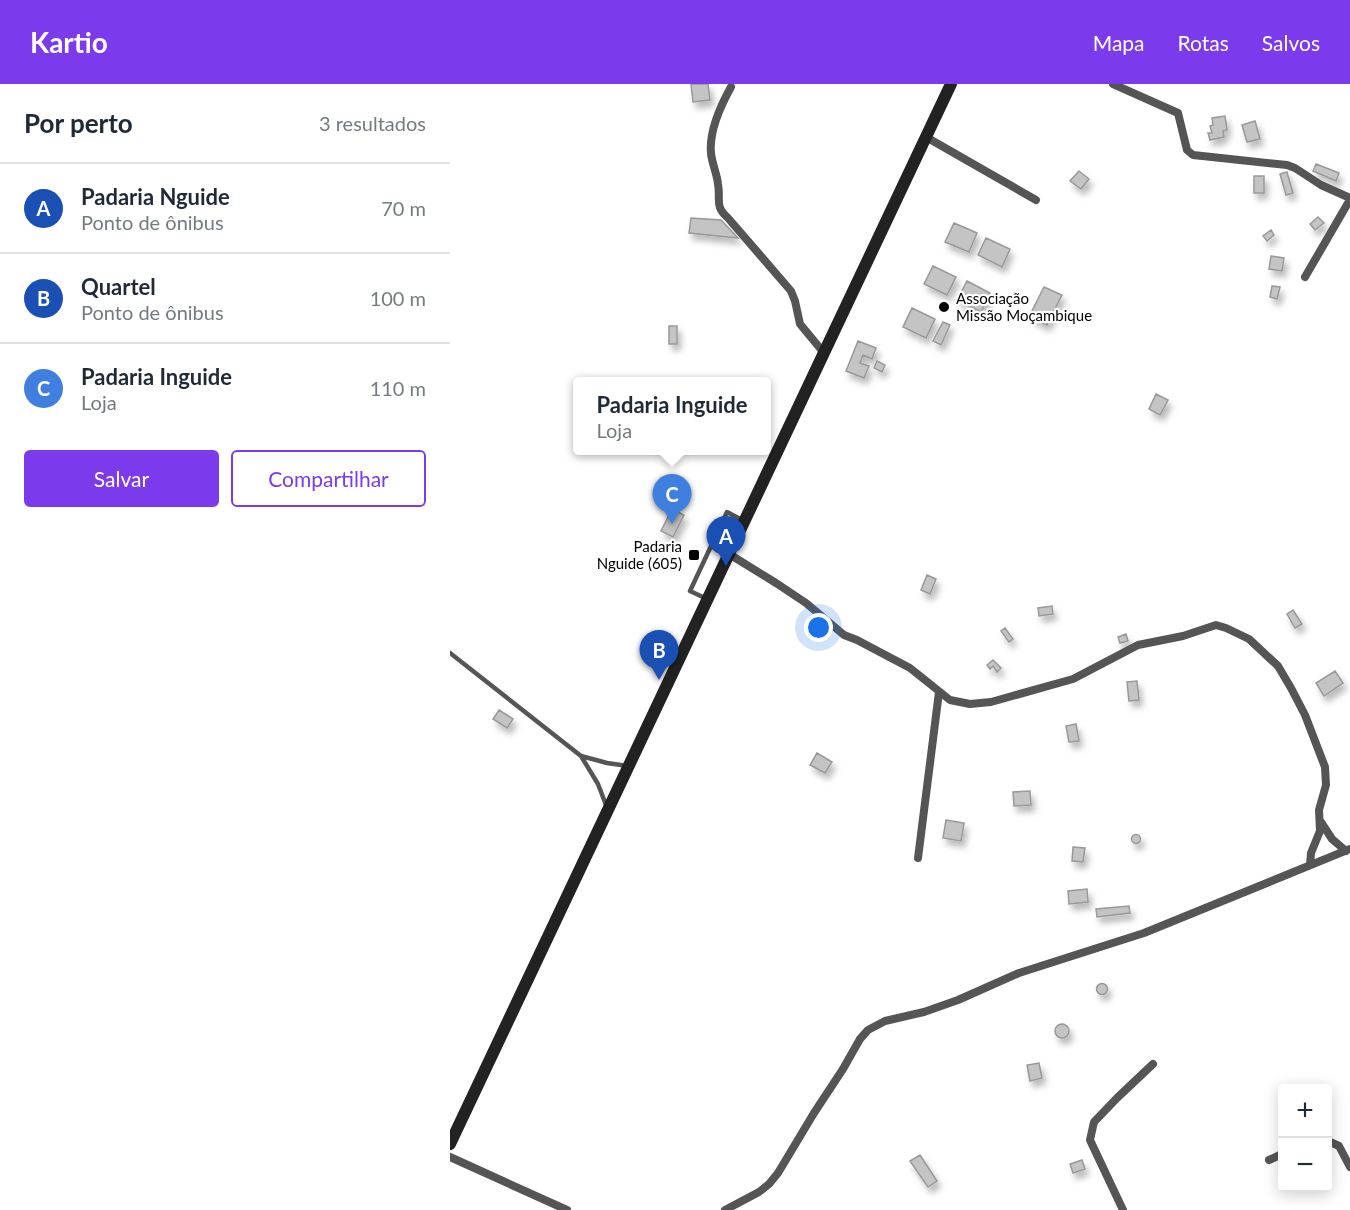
<!DOCTYPE html>
<html lang="pt">
<head>
<meta charset="utf-8">
<style>
  :root { --surface:#fff; --page:#f2f2f3; --text:#1f2937; --muted:#747a83; --line:#e0e1e3; --accent:#7c3aed }
  body { margin:0; font-family:Lato,sans-serif; background:var(--page); color:var(--text) }
  .controls { position:absolute; right:18px; bottom:18px; display:grid; overflow:hidden; border-radius:6px; box-shadow:0 3px 15px #0003 }
  .controls button { width:54px; height:54px; display:grid; place-items:center; padding:0; border:0; border-bottom:2px solid var(--line); background:var(--surface); color:var(--text); font:30px sans-serif }
  .you { position:absolute; left:369px; top:544px; width:21px; height:21px; margin:-15px; border:4px solid #fff; border-radius:50%; background:#1a73e8; box-shadow:0 0 0 9px #1a73e833 }
  .badge { display:grid; place-items:center; width:39px; height:39px; border-radius:50%; background:var(--accent); color:#fff; font-size:20px; font-weight:700 }
  .pin { position:absolute; translate:-50% -50px; filter:drop-shadow(0 2px 3px #0008) }
  .pin::after { content:''; position:absolute; top:32px; width:21px; height:18px; background:inherit; clip-path:polygon(0 0,100% 0,50% 100%) }
  .popup { position:absolute; left:123px; top:293px; width:198px; height:78px; box-sizing:border-box; display:grid; place-content:center; border-radius:6px; background:var(--surface); filter:drop-shadow(0 2px 4px #0005); font-size:20px; white-space:nowrap; color:var(--muted) }
  .popup b { font-size:22px; color:var(--text) }
  .popup::after { content:''; position:absolute; left:50%; top:100%; margin-left:-12px; border:12px solid transparent; border-top-color:var(--surface) }
  .list { margin:0; padding:0; list-style:none }
  h2 { display:flex; justify-content:space-between; align-items:center; height:78px; margin:0; padding:0 24px; font-size:26px }
  h2 small { font-size:20px; font-weight:400; color:var(--muted) }
  .list li { display:grid; grid-template-columns:39px 1fr auto; gap:18px; align-items:center; box-sizing:border-box; height:90px; padding:0 24px; border-top:2px solid var(--line) }
  .list b { display:block; font-size:22px; white-space:nowrap }
  .list p { margin:0; font-size:20px; white-space:nowrap; color:var(--muted) }
  .list em { font-size:20px; font-style:normal; color:var(--muted) }
  .actions { display:flex; gap:12px; padding:18px 24px }
  .actions a { flex:1; padding:14px 0; border:2px solid var(--accent); border-radius:6px; text-align:center; font-size:21px; color:var(--accent) }
  .actions .main { background:var(--accent); color:#fff }
  .map { position:relative; flex:none; width:900px; height:1126px; overflow:hidden }
  header { display:flex; align-items:center; gap:36px; box-sizing:border-box; height:84px; padding:0 30px; background:var(--accent); color:#fff }
  header strong { font-size:28px }
  nav { display:flex; gap:33px; margin-inline-start:auto; font-size:21px }
  main { display:flex }
  aside { flex:1; background:var(--surface) }
  .map>svg:first-child { display:block }
  .building { fill:#c4c4c4; stroke:#999; stroke-width:1.5; filter:url(#shadow) }
  .lines { fill:none; stroke-linecap:round; stroke-linejoin:round }
  .lane { stroke:#555; stroke-width:4.5 }
  .street { stroke:#555; stroke-width:8 }
  .secondary { stroke:#222; stroke-width:12 }
  .poi-dot { fill:#000; stroke:#fff; stroke-width:2 }
  .labels { text-anchor:middle; dominant-baseline:central; stroke-width:4.5; stroke-linejoin:round; paint-order:stroke }
  .poi-label { font-size:15px; fill:#000; stroke:#fff; text-anchor:start }
</style>
</head>
<body>
<header>
<strong>Kartio</strong>
<nav><a>Mapa</a><a>Rotas</a><a>Salvos</a></nav>
</header>
<main>
<aside>
<h2>Por perto<small>3 resultados</small></h2>
<ul class="list">
<li><span class="badge" style="background:#1a4fb4">A</span><div><b>Padaria Nguide</b><p>Ponto de ônibus</p></div><em>70 m</em></li>
<li><span class="badge" style="background:#1a4fb4">B</span><div><b>Quartel</b><p>Ponto de ônibus</p></div><em>100 m</em></li>
<li><span class="badge" style="background:#3f7fe0">C</span><div><b>Padaria Inguide</b><p>Loja</p></div><em>110 m</em></li>
</ul>
<div class="actions"><a class="main">Salvar</a><a>Compartilhar</a></div>
</aside>
<div class="map">
<svg width="900" height="1126" viewBox="0 0 900 1126">
  <defs>
    <filter id="shadow"><feDropShadow dx="3.5" dy="6" stdDeviation="3" flood-color="#0004"/></filter>
  </defs>
  <rect width="100%" height="100%" fill="#fff"/>
  <path class="building" d="M241 0H258L260 16 243 18Z
    M775 32 777 46 773 47 774 53 760 56 758 49H762L760 42 763 41 762 34Z
    M805 37 810 55 797 58 792 41Z
    M866 80 889 89 886 97 863 87Z
    M629 87 639 95 631 105 620 97Z
    M837 88 843 109 836 111 830 90Z
    M804 92H814V109H804Z
    M868 133 874 139 865 146 860 140Z
    M241 134 271 136 288 154 239 149Z
    M504 139 527 149 519 168 495 158Z
    M821 146 824 151 817 157 813 152Z
    M536 154 560 165 552 183 528 171Z
    M821 172 834 174 832 187 819 185Z
    M483 182 506 193 497 211 474 200Z
    M517 197 540 209 531 228 507 216Z
    M822 202 830 203 827 215 820 213Z
    M594 203 612 211 597 241 579 233Z
    M462 224 485 235 476 254 453 243Z
    M493 238 500 241 491 261 483 257Z
    M219 242H227V260H219Z
    M408 257 426 264 422 275 413 271 410 279 419 282 414 294 396 287Z
    M427 277 435 281 432 288 424 284Z
    M706 310 718 316 710 331 699 325Z
    M217 399 225 402 222 410 214 406Z
    M222 425 234 431 223 453 211 447Z
    M477 491 486 495 480 510 471 506Z
    M602 522 603 530 589 532 588 524Z
    M843 526 852 540 845 544 837 530Z
    M555 544 563 555 559 558 551 547Z
    M676 550 678 557 670 559 668 553Z
    M543 576 551 584 547 588 543 582 540 585 537 581Z
    M885 587 893 599 874 612 866 599Z
    M687 597 689 616 679 617 677 598Z
    M49 626 63 635 57 644 43 635Z
    M626 640 629 657 619 658 616 642Z
    M367 669 382 678 375 689 360 681Z
    M580 707 581 721 564 722 563 708Z
    M496 736 514 739 511 757 493 754Z
    M681.5 755a4.5 4.5 0 1 1 9 0a4.5 4.5 0 1 1-9 0Z
    M623 763 635 764 633 778 622 777Z
    M637 805 638 818 619 820 618 807Z
    M679 822 680 829 647 833 646 825Z
    M646.5 905a5.5 5.5 0 1 1 11 0a5.5 5.5 0 1 1-11 0Z
    M605 947a7 7 0 1 1 14 0a7 7 0 1 1-14 0Z
    M589 979 592 994 580 997 577 981Z
    M470 1071 487 1097 478 1103 460 1077Z
    M632 1076 635 1085 623 1089 620 1080Z"/>
  <g class="lines">
    <path class="lane" d="M257 515 240 507 277 428 294 437
      M0 569 131 672 148 700 156 721
      M131 672 157 679 178 682"/>
    <path class="street" d="M663 0 728 29 737 66 743 71 837 81 845 84 871 101 900 114
      M281 3C271 21 259 48 261 69 262 80 267 90 268 100 271 116 264 122 278 134L341 207 345 217 350 240 374 269
      M476 53 586 116
      M855 193 898 119 900 118
      M279 470 326 499 356 519 394 551 407 556 460 584 500 616 520 620 541 618 623 595 688 561 733 552 766 541 776 544 799 555 828 582 841 604 855 631 875 683 876 701 869 726 870 747 861 769 860 781
      M871 738 882 755 896 767
      M468 774 489 608
      M878 1057 889 1062 900 1083
      M0 1073 117 1126
      M819 1076 832 1070
      M275 1126 309 1108 319 1100 328 1089 364 1029 393 985 410 955 418 946 435 937 474 928 508 916 569 889 694 849 900 765
      M673 1126 640 1056 644 1038 667 1014 703 980"/>
    <path class="secondary" d="M0 1060 501 0"/>
  </g>
  <g class="poi-dot">
    <circle cx="494" cy="223" r="6"/>
    <rect x="238" y="465" width="12" height="12" rx="3"/>
  </g>
  <g class="labels">
    <g class="poi-label">
      <text x="506" y="214">Associação<tspan x="506" dy="17">Missão Moçambique</tspan></text>
      <text x="232" y="462" text-anchor="end">Padaria<tspan x="232" dy="17">Nguide (605)</tspan></text>
    </g>
  </g>
</svg>
<div class="controls">
<button>+</button>
<button>−</button>
</div>
<div class="you"></div>
<div class="pin badge" style="left:276px;top:482px;background:#1a4fb4">A</div>
<div class="pin badge" style="left:209px;top:596px;background:#1a4fb4">B</div>
<div class="pin badge" style="left:222px;top:440px;background:#3f7fe0">C</div>
<div class="popup"><b>Padaria Inguide</b>Loja</div>
</div>
</main>
</body>
</html>
